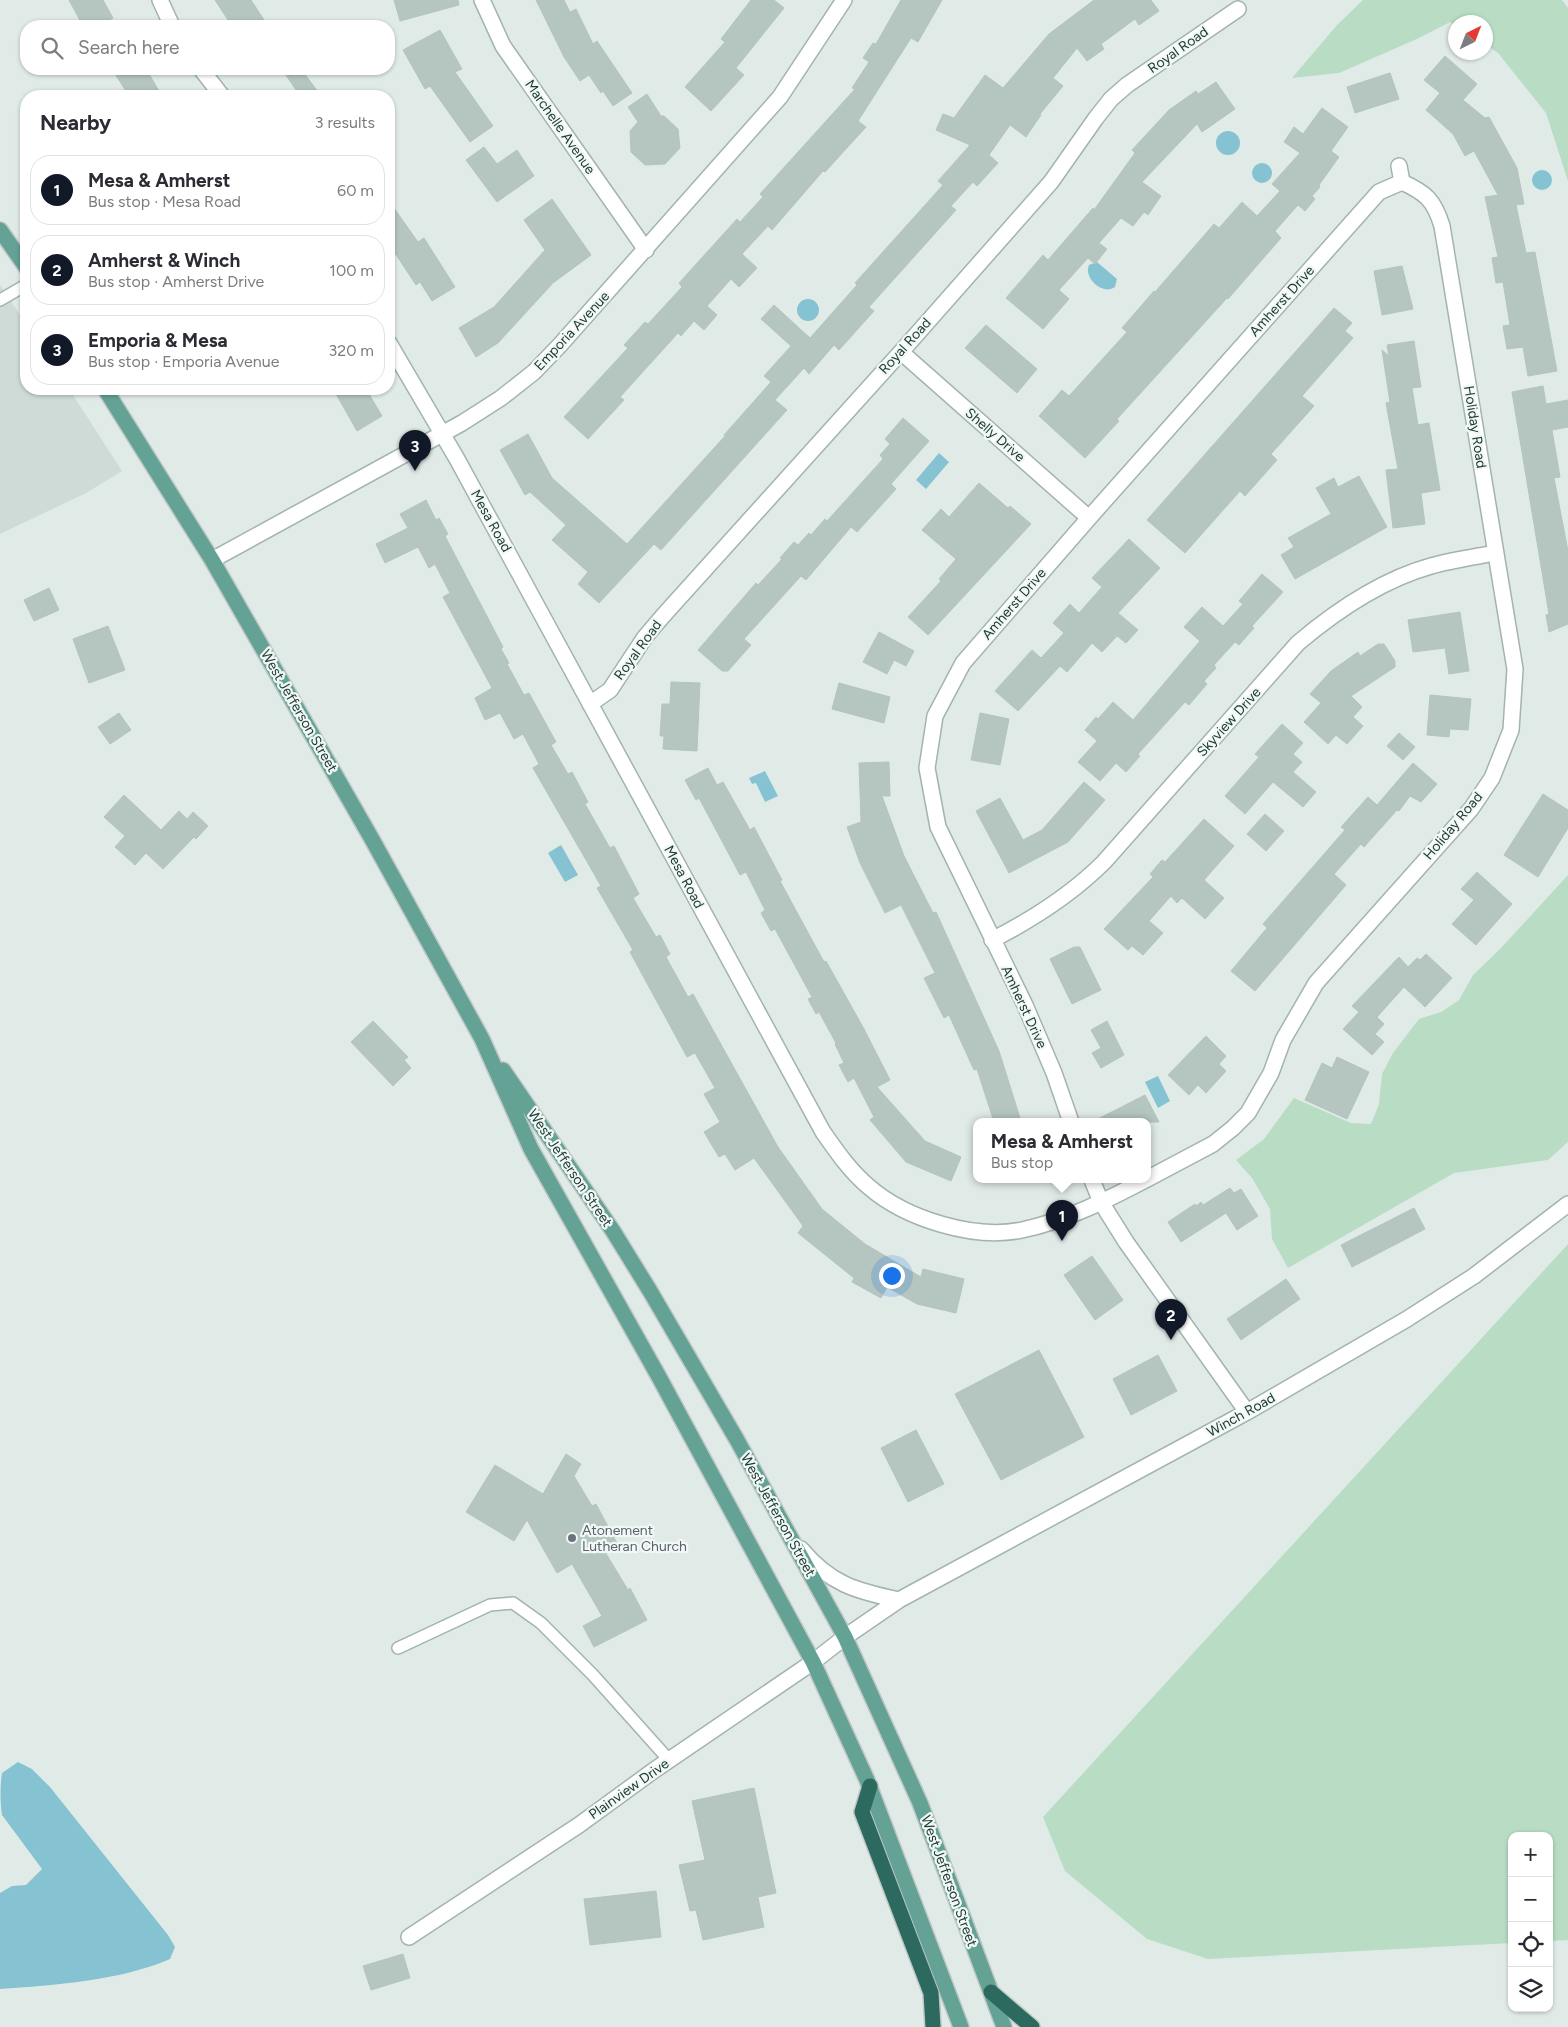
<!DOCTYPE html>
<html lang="en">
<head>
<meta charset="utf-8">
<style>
  :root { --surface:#fff; --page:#f2f2f3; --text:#2b2b33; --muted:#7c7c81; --line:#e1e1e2; --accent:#111827 }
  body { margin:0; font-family:Figtree,sans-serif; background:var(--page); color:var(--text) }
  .controls { position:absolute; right:15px; bottom:15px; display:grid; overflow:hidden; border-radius:10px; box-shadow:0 1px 4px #0004 }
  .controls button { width:45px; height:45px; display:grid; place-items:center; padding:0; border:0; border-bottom:1px solid var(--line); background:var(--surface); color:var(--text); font:25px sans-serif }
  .compass { position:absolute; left:1448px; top:15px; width:45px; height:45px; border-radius:50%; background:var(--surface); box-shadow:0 1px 4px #0004; rotate:42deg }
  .you { position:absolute; left:891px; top:1275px; width:18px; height:18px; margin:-12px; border:4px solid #fff; border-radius:50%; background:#1a73e8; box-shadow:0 0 0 8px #1a73e833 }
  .badge { display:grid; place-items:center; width:32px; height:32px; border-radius:50%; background:var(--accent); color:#fff; font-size:16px; font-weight:700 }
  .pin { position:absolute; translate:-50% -41px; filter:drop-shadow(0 1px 2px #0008) }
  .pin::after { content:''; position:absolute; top:26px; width:18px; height:15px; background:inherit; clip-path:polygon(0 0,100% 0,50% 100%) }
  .popup { position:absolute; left:973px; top:1118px; width:178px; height:65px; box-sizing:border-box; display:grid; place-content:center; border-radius:10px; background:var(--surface); filter:drop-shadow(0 1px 4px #0005); font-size:16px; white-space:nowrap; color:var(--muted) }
  .popup b { font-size:19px; color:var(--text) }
  .popup::after { content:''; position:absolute; left:50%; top:100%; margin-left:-10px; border:10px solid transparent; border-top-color:var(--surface) }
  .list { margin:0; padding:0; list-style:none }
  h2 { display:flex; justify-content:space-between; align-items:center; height:65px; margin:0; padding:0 20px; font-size:21px }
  h2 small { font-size:16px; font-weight:400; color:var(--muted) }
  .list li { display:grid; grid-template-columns:32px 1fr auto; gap:15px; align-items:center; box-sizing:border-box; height:70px; margin:0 10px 10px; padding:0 10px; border:1px solid var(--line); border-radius:20px }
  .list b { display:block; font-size:19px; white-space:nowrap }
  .list p { margin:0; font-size:16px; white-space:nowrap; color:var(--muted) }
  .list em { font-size:16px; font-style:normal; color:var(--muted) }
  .icon { flex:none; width:28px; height:28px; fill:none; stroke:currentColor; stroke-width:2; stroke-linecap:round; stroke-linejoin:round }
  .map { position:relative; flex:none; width:1568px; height:2027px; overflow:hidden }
  .search { position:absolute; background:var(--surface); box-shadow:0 1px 4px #0004; left:20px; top:20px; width:375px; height:55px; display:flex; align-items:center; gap:12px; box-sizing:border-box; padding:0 18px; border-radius:20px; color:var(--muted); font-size:19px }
  .panel { position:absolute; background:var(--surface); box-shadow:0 1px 4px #0004; left:20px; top:90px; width:375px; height:305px; border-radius:20px }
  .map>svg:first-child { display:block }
  .built { fill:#cedbd6 }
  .green { fill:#b8ddc4 }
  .water { fill:#86c3d2 }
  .building { fill:#b5c6c0; stroke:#b3c5be }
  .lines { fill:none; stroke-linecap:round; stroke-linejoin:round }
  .lane-casing { stroke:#a3b3ae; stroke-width:14 }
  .street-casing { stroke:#a3b3ae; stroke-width:18 }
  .primary-casing { stroke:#c1c8c7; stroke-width:18 }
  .highway-casing { stroke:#c1c8c7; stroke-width:18 }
  .lane { stroke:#fff; stroke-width:11 }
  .street { stroke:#fff; stroke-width:15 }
  .primary { stroke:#64a295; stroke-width:15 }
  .highway { stroke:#2c695f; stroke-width:15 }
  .worship-dot { fill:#6b7280; stroke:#f1f8f5; stroke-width:2 }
  .labels { text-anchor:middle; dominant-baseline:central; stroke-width:4.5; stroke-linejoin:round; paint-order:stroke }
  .street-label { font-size:14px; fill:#203c36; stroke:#f1f8f5 }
  .worship-label { font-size:14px; fill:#5b616d; stroke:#f1f8f5; text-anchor:start }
</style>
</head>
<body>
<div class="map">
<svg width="1568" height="2027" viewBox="0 0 1568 2027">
  <rect width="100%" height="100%" fill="#e0ebe7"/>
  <path class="built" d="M0 285 26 324V389H69L122 471 86 493 0 534Z"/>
  <path class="green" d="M1363 0H1562L1568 8V181L1546 113 1498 53 1486 45V22H1456L1455 25 1450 22 1419 38 1339 73 1292 78 1337 25Z
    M1568 875V1142L1548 1160 1454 1173 1288 1268 1272 1239 1270 1209 1252 1178 1236 1160 1264 1139 1294 1098 1351 1123 1371 1124 1379 1104 1382 1074 1393 1053 1419 1019 1441 1012 1459 1000 1473 975 1500 949Z
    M1568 1244V1940L1549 1941V1836H1512V1943L1208 1959 1147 1939 1065 1871 1043 1817Z"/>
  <path class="water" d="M1216 143a12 12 0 1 1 24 0a12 12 0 1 1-24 0Z
    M1252 173a10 10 0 1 1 20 0a10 10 0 1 1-20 0Z
    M1532 180a10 10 0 1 1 20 0a10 10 0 1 1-20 0Z
    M1097 262 1117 279 1115 287C1103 296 1083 278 1089 265Z
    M797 310a11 11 0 1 1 22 0a11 11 0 1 1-22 0Z
    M939 453 949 462 926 489 916 480Z
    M765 771 778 796 765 802 756 783 752 784 749 778Z
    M561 845 578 875 565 882 548 853Z
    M1158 1076 1170 1101 1158 1108 1145 1082Z
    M18 1762 32 1769 50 1787 168 1935 175 1947 170 1959C119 1981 55 1985 0 1989V1893L12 1886 26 1885 42 1869 2 1815C0 1802 0 1786 2 1773Z"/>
  <path class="building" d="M69 0H103L113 18 98 26H83Z
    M215 0H251L268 26H232Z
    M394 0H458L459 5 400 21Z
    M536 0H564L570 12 576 9 593 44 597 41 632 93 613 106 603 91 601 93 589 75 580 81 564 57Z
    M751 0H774L784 8 736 68 744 75 711 111 685 87 725 42 721 39Z
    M901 0H942L918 42 911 38 858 121 866 127 825 172 823 171 772 230 768 226 742 254 757 268 739 287 731 279 707 306 717 315 704 330 694 321 681 336 678 333 620 397 624 400 588 439 564 417 628 348 624 345 645 322 648 324 682 287 679 283 737 219 740 222 763 197 760 194 855 89 852 88 869 62 863 58 873 43 876 44Z
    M1094 0H1151L1159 11 1139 25 1135 19 1101 44 1104 49 1087 61 1077 48 1053 78 1063 86 1040 114 1041 115 1026 137 1010 125 989 155 998 163 977 186 973 182 951 206 956 210 869 307 874 311 839 350 834 345 809 374 804 368 775 400 787 410 661 550 654 544 599 603 578 584 588 572 552 540 566 525 530 492 525 495 500 450 528 434 552 478 627 544 725 436 724 435 771 382 764 376 791 346 761 319 774 305 810 338 857 285 855 283 943 185 938 181 970 145 936 130 943 114 954 118 985 75 1003 88 1049 34Z
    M440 30 462 69 455 72 493 126 470 142 430 86 425 89 403 50Z
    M1445 56 1477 84 1463 100 1485 118 1489 117 1517 168 1524 204 1516 205 1526 253 1535 252 1557 371 1528 376 1523 347 1507 349 1503 326 1510 325 1503 282 1496 283 1492 258 1498 257 1485 197 1498 195 1474 151 1465 156 1453 134 1426 110 1440 93 1424 80Z
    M112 69H146L162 96H129Z
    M282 69H301L321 96H300Z
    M1390 73 1399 99 1355 113 1347 87Z
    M1216 82 1235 109 1202 132 1197 124 1142 182 1161 196 1148 215 1144 212 1133 226 1121 218 1099 243 1107 249 1095 264 1088 258 1059 290 1069 299 1043 329 1006 298 1043 255 1048 260 1093 208 1094 210 1135 153 1132 150 1169 110 1196 91 1198 94Z
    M647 94 661 116H664L678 129 680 148 665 164 645 165 631 152 630 131 638 122 628 107Z
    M1322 108 1348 127 1331 151 1339 157 1319 185 1320 187 1312 196 1315 199 1305 211 1298 205 1275 231 1281 238 1228 299 1227 298 1117 419 1119 421 1085 458 1039 416 1062 390 1069 396 1127 332 1122 328 1154 291 1155 292 1214 224 1219 228 1242 202 1257 216 1280 191 1272 184 1300 153 1284 142 1294 127 1303 134Z
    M484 147 497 164 517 150 534 176 497 202 466 160Z
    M552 199 591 255 553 283 498 343 476 357 459 328 494 307 545 250 524 220Z
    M389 201 418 242 424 238 455 287 432 301 420 282 416 285 389 244Z
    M1402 266 1413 309 1382 315 1374 271Z
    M1334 308 1352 323 1345 331 1353 338 1302 396 1314 406 1271 454 1277 460 1245 496 1240 491 1185 553 1147 520Z
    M986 325 1037 369 1017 393 965 348Z
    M1414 341 1421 387 1412 388 1418 425 1429 423 1440 490 1421 493 1425 524 1393 528 1386 470 1398 469 1386 403 1390 402 1382 350 1389 356 1387 345Z
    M1543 386 1546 404 1568 400V427L1552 430 1560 477 1554 478 1568 551V624L1549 632 1546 615 1549 614 1512 392Z
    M346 389H366L382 416 357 431 336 394Z
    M903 418 929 441 891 484 896 489 857 532 851 527 806 580 801 576 744 639 751 645 728 671H722L698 650 756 583 758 585 782 559 780 558 794 542 798 545 809 533 811 535 825 519 827 521 883 459 880 455 890 444 885 439Z
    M1359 476 1387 527 1295 579 1281 555 1294 547 1288 538 1331 514 1316 488 1334 478 1338 487Z
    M979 483 1008 508 1010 506 1031 524 928 635 908 617 941 581 939 579 956 559 922 530 941 509 949 517Z
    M426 500 436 520 439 518 448 534 445 536 503 647 501 649 509 663 507 664 524 695 529 693 556 742 551 745 568 774 572 772 588 802 585 804 610 848 614 846 639 894 633 898 656 937 660 935 670 954 666 957 688 997 693 994 778 1147 822 1209 865 1244 921 1277 923 1269 964 1279 956 1313 917 1304 887 1287 881 1298 852 1282 854 1278 798 1233 803 1226 754 1158 735 1170 725 1154 719 1157 704 1132 720 1122 704 1094 715 1088 695 1053 687 1057 630 952 633 950 597 888 601 886 533 768 539 764 523 734 514 739 500 713 485 720 475 698 492 688 443 597 450 593 435 564 429 568 418 547 385 563 376 544 408 528 400 514Z
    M1129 539 1160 568 1118 613 1138 630 1126 643 1117 636 1102 652 1092 643 1067 672 1060 666 1018 711 995 691 1032 650 1041 658 1064 633 1053 623 1070 604 1079 613 1102 587 1092 578Z
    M1262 574 1283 592 1252 626 1254 628 1239 645 1235 642 1214 665 1216 668 1204 681 1207 684 1189 705 1185 702 1138 754 1140 756 1126 772 1116 763 1100 781 1078 762 1097 741 1085 730 1096 717 1098 719 1113 702 1133 720 1200 641 1184 627 1202 607 1223 626 1243 604 1239 601Z
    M49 588 59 610 34 621 24 600Z
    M1460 612 1469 671 1449 674 1445 648 1413 652 1408 620Z
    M108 626 125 670 89 683 73 639Z
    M879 632 914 651 906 666 894 660 887 674 863 662Z
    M1378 644H1384L1395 661V667L1351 696 1362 707 1353 717 1363 726 1347 744 1336 735 1328 744 1304 722 1321 703 1310 694 1331 671 1358 652 1360 656Z
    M671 682 700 683 697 751 663 749 664 736H660L662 704H670Z
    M839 683 890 697 884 723 832 709Z
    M1430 695 1471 699 1468 730 1450 729 1449 737 1427 735Z
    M119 713 131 730 110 744 98 727Z
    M980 713 1009 719 1000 765 971 760Z
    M1282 724 1303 743 1293 754 1302 762 1293 772 1316 792 1303 807 1273 782 1245 814 1225 796 1259 757 1255 754Z
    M1399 733 1415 747 1403 760 1387 746Z
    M889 762 890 796H882L904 856 933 913 936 912 999 1051 1020 1118 1007 1122H994L977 1069 974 1070 949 1015 944 1018 924 978 935 973 901 905 885 913 860 863 847 827 861 822 859 763Z
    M1413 763 1437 784 1421 802 1410 796 1399 811 1397 810 1364 847 1361 844 1334 874 1346 885 1255 991 1231 971 1267 928 1263 924 1345 830 1341 827 1368 797 1377 805Z
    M708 768 717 785 723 782 750 830 754 827 782 880 780 881 824 962 826 961 864 1029 890 1080 877 1087 925 1141 961 1157 951 1181 906 1162 870 1120 874 1117 854 1078 848 1082 839 1065 844 1063 835 1044 836 1043 819 1012 816 1014 808 999 812 997 775 929 771 931 761 913 765 910 746 872 740 875 699 798 696 800 685 780Z
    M1084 782 1105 800 1068 842 1009 873 976 811 1000 798 1023 840 1042 830Z
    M1543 794 1568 810V828L1538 877 1504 855Z
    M124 795 161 830 179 811 187 819 193 812 208 826 196 839 194 837 163 869 146 853 135 865 115 847 125 836 104 817Z
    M1265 814 1284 831 1266 851 1247 834Z
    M1204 819 1234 846 1204 880 1224 898 1205 919 1182 898 1177 903 1171 896 1149 921 1163 933 1143 955 1132 946 1128 950 1104 929 1153 877 1150 874 1162 860 1165 862Z
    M1477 872 1512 904 1476 945 1452 924 1474 900 1461 889Z
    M1074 947H1080L1101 990 1072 1004 1050 959Z
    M1426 954 1452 978 1425 1007 1404 987 1377 1017 1384 1024 1375 1034 1384 1042 1372 1055 1343 1029 1359 1012 1352 1006 1399 957 1408 967 1417 958 1420 960Z
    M373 1021 408 1057 404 1060 411 1068 393 1086 351 1042Z
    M1107 1021 1124 1055 1101 1068 1092 1053 1101 1048 1091 1030Z
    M1206 1036 1226 1056 1219 1064 1226 1071 1206 1093 1198 1085 1189 1095 1168 1075Z
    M1337 1057 1369 1072 1347 1119 1305 1100 1322 1063 1332 1068Z
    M1145 1095 1159 1122H1092Z
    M1230 1188 1234 1193 1241 1189 1258 1216 1237 1230 1226 1213 1181 1242 1168 1222 1195 1204 1196 1206 1201 1202 1203 1205Z
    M1414 1208 1425 1229 1352 1267 1341 1245Z
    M1092 1256 1123 1300 1095 1320 1064 1275Z
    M1286 1279 1300 1299 1241 1340 1227 1319Z
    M1039 1350 1084 1437 1001 1480 955 1394Z
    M1158 1355 1177 1391 1131 1415 1113 1379Z
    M916 1430 944 1484 908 1502 881 1448Z
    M566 1454 581 1464 574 1476 592 1506 596 1504 618 1545 605 1552 628 1590 630 1588 647 1620 594 1647 583 1626 602 1616 572 1564 557 1573 527 1520 514 1541 466 1512 495 1465 543 1494Z
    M754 1788 776 1893 758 1897 764 1927 703 1940 696 1910 690 1911 679 1865 705 1860 692 1801Z
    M656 1891 661 1937 590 1945 584 1899Z
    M403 1954 410 1978 371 1990 363 1966Z"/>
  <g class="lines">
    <defs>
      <path id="lane" d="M0 300 26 285
        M398 1648 490 1605 513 1603 541 1623 593 1675 669 1760"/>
      <path id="street" d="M160 0 172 26
        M482 0 503 46 646 250
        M201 69 222 96
        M1399 166 1402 182
        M389 343 457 459 823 1132C837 1152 850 1171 869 1187 906 1219 974 1240 1022 1230 1065 1221 1107 1200 1145 1180
        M901 352 1089 518
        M212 560 462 423 501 398 534 372 560 345 780 97 844 0
        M590 704 610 690 645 637 662 617 901 352 1051 182 1096 118 1111 99 1127 85 1238 9
        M992 940C1033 919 1071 895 1104 862L1298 643C1337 610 1381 580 1431 566 1452 560 1474 557 1495 553
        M1071 1122 1054 1073 1025 1005 938 827 927 768 935 716 963 663 1089 518 1379 192 1402 182
        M1147 1179 1213 1144 1233 1128 1248 1113 1271 1073 1283 1040 1316 983 1471 809 1492 778 1511 730 1515 669 1442 226C1434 200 1426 193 1402 182
        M1092 1180 1101 1202 1126 1242 1247 1412
        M801 1549C830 1584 856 1591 899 1600
        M409 1937 579 1825 653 1771 813 1662 845 1637 899 1600 1247 1412 1407 1319 1474 1276 1568 1204"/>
      <path id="primary" d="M0 230 26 267
        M105 389 212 560 373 841 482 1039 531 1149 659 1377 813 1662 867 1780 961 2027
        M503 1070 613 1231 650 1291 737 1440 845 1637 920 1803 1004 2027"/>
      <path id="highway" d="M870 1786 862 1812 931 1993 933 2027
        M991 1992 1032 2027"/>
    </defs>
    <use href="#lane" class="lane-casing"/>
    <use href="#street" class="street-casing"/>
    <use href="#primary" class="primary-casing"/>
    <use href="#highway" class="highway-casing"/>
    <use href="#lane" class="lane"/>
    <use href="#street" class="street"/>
    <use href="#primary" class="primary"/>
    <use href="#highway" class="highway"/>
  </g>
  <circle class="worship-dot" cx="572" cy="1538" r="5"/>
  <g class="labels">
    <g class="street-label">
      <text transform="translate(1178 50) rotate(-35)">Royal Road</text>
      <text transform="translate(560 127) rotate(55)">Marchelle Avenue</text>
      <text transform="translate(1282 301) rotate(-48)">Amherst Drive</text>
      <text transform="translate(572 331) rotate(-47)">Emporia Avenue</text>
      <text transform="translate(905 346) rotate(-48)">Royal Road</text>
      <text transform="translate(1475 427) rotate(81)">Holiday Road</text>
      <text transform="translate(995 435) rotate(41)">Shelly Drive</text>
      <text transform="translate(491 521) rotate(61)">Mesa Road</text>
      <text transform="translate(1014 604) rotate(-49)">Amherst Drive</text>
      <text transform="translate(638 650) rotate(-54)">Royal Road</text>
      <text transform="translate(299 711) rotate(60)">West Jefferson Street</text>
      <text transform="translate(1229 722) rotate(-48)">Skyview Drive</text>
      <text transform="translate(1453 826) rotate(-50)">Holiday Road</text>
      <text transform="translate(684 877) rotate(62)">Mesa Road</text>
      <text transform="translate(1024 1007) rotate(65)">Amherst Drive</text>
      <text transform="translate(570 1168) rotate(56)">West Jefferson Street</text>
      <text transform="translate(1241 1415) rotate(-29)">Winch Road</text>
      <text transform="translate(778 1515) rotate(61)">West Jefferson Street</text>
      <text transform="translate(629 1789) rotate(-35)">Plainview Drive</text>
      <text transform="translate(949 1881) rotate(70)">West Jefferson Street</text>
    </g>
    <g class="worship-label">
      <text x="582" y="1530">Atonement<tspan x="582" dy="16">Lutheran Church</tspan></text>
    </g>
  </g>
</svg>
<div class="controls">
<button>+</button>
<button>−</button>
<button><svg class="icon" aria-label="locate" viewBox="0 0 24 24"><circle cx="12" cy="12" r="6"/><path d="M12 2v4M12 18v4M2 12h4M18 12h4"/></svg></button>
<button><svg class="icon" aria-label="layers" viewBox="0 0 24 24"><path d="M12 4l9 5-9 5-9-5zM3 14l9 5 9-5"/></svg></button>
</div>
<svg class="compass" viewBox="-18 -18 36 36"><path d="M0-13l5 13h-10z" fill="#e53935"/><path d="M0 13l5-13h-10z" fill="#7c7c81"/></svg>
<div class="you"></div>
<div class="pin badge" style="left:1062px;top:1241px">1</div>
<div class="popup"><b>Mesa &amp; Amherst</b>Bus stop</div>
<div class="pin badge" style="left:1171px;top:1340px">2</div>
<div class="pin badge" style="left:415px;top:471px">3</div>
<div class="search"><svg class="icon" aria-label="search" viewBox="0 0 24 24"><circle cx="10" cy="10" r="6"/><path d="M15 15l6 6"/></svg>Search here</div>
<section class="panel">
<h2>Nearby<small>3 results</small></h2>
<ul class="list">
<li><span class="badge">1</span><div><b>Mesa &amp; Amherst</b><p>Bus stop · Mesa Road</p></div><em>60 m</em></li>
<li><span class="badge">2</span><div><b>Amherst &amp; Winch</b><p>Bus stop · Amherst Drive</p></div><em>100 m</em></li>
<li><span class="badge">3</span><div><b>Emporia &amp; Mesa</b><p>Bus stop · Emporia Avenue</p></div><em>320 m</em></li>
</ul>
</section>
</div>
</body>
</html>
